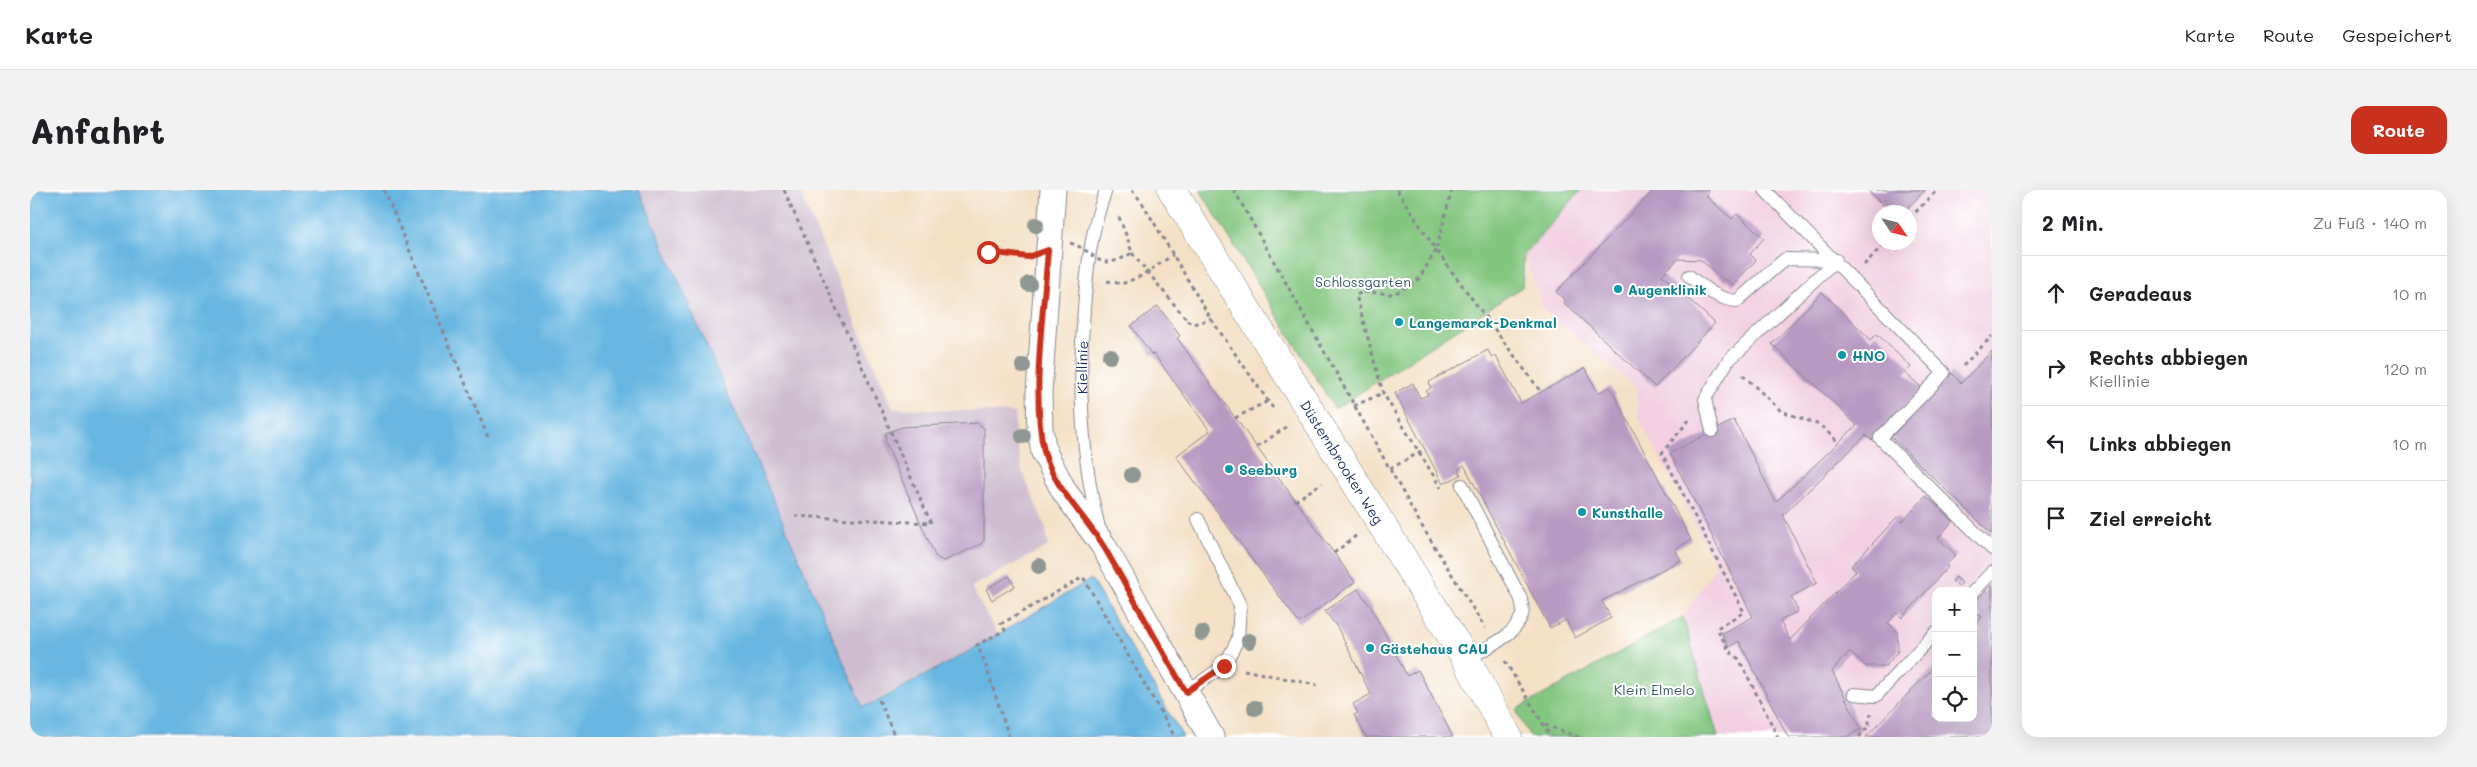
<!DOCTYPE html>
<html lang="de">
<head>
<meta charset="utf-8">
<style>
  :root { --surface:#fff; --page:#f2f2f2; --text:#202124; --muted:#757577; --line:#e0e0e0; --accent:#c8321e }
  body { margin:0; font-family:Mali,sans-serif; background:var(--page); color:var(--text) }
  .controls { position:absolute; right:15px; bottom:15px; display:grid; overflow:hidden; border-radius:10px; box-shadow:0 5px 20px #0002 }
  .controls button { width:45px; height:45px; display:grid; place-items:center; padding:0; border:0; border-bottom:1px solid var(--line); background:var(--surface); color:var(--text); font:25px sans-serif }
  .compass { position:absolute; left:1842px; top:15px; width:45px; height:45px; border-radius:50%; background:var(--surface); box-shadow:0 5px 20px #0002; rotate:125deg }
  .stop { position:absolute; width:15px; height:15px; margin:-11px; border:4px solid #c8321e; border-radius:50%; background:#fff }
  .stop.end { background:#c8321e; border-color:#fff; box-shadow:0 1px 5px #0008 }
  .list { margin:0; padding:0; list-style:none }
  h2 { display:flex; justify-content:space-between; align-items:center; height:65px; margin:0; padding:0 20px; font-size:21px }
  h2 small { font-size:16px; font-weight:400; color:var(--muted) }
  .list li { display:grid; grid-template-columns:32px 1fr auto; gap:15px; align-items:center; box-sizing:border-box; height:75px; padding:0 20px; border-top:1px solid var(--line) }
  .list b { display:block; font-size:19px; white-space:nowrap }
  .list p { margin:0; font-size:16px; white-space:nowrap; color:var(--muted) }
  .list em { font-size:16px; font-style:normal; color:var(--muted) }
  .icon { flex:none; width:28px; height:28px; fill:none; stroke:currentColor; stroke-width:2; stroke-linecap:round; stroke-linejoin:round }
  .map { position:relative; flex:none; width:1962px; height:547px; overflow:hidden; border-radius:15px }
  header { display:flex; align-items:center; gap:30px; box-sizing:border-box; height:70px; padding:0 25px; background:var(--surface); border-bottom:1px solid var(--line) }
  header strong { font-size:24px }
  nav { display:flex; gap:28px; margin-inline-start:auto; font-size:18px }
  .intro { display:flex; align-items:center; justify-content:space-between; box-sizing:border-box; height:120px; padding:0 30px }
  h1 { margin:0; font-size:35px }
  .button { padding:12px 22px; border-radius:15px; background:var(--accent); color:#fff; font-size:18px; font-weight:700 }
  main { display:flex; gap:30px; padding:0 30px }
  aside { flex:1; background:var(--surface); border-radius:15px; box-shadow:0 5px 20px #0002 }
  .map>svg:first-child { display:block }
  .built { fill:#f2cfe1; fill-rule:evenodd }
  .industrial { fill:#cfbdcf }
  .green { fill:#83c680; stroke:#4f7a6f }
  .water { fill:#66b6e1; stroke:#4072a0 }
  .building { fill:#b899c2 }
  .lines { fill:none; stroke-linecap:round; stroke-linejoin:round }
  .lane-casing { stroke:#888892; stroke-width:14 }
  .street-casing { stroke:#888892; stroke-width:27 }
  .secondary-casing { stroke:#888892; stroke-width:29 }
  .path { stroke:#888892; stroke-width:3; stroke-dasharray:4 4; stroke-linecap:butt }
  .lane { stroke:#fff; stroke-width:12 }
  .street { stroke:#fff; stroke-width:25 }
  .secondary { stroke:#fff; stroke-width:28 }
  .path-bridge { stroke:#888892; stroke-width:3; stroke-dasharray:4 4; stroke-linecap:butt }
  .tree { fill:#8e9792 }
  .route { stroke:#c8321e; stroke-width:6 }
  .culture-dot { fill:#0f9aa8; stroke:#fff; stroke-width:2 }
  .labels { text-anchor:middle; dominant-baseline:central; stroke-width:4; stroke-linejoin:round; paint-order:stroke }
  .park-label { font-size:14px; fill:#3a5c68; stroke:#fff }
  .culture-label { font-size:14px; font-weight:bold; fill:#0d838f; stroke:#fff; text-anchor:start }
  .street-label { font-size:14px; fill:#1b2f5e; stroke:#fff }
</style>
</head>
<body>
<header>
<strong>Karte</strong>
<nav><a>Karte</a><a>Route</a><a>Gespeichert</a></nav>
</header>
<div class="intro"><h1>Anfahrt</h1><a class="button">Route</a></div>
<main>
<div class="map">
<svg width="1962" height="547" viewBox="0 0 1962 547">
  <rect width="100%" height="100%" fill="#fff"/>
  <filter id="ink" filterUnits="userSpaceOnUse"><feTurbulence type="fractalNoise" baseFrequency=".02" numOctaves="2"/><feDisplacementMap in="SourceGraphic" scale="10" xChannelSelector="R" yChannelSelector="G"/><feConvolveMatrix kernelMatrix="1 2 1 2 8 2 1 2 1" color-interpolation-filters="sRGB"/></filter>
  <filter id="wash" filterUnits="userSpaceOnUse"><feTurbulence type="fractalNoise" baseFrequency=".0096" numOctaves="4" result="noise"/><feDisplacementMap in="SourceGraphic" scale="20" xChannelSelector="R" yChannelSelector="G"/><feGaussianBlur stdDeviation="1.12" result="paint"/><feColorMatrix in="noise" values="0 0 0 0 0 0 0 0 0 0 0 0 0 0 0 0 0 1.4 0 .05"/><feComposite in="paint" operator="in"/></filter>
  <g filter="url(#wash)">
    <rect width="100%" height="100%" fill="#f4e0c5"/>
    <path class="built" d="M1551 0H1962V547H1688L1653 427 1686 375 1609 228 1607 198 1514 120 1494 65ZM1850 22H1880V52H1850ZM1906 401H1943V528H1906Z"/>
    <path class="industrial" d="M609 0H769L863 218 985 223V242L992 281 1016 338 1018 356 941 397 968 445 833 517Z"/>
    <path class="green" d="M1170 0H1551L1494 65 1492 97 1305 219Z
      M1653 427 1688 547H1500L1486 520Z"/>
    <path class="water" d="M0 0H609L833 517 849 510 943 459 1061 389 1153 547H0Z"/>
    <g id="blocks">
      <path class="building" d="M1624 0H1678L1677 7 1702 29 1707 24 1734 48 1720 64 1726 70 1703 95 1696 89 1695 91 1671 70 1648 69 1632 85 1685 133 1625 197 1533 112 1535 110 1526 102Z
        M1837 0H1895L1874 22H1861Z
        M1792 102 1841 150 1847 144 1881 177 1875 183 1892 198 1842 250 1836 245 1753 325 1787 393 1761 407 1768 421 1750 431 1760 450 1826 381 1821 376 1843 353 1867 327 1872 332 1896 306 1923 331 1908 348 1926 365 1916 375 1918 377 1872 428 1867 423 1858 433 1867 441 1868 461 1856 476H1835L1819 462 1802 481 1831 539 1816 547H1758L1709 451 1699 457 1692 443 1723 427 1640 263 1704 230 1746 312 1827 235 1742 154Z
        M1128 116 1150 146 1147 148 1325 392 1269 433 1146 266 1180 241 1124 164 1122 165 1101 136Z
        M1458 160 1462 168 1466 166 1491 213 1555 178 1568 203 1580 197 1661 350 1645 359 1651 370 1572 411 1581 428 1545 448 1536 430 1520 438 1434 275 1428 279 1431 285 1413 294 1365 203 1383 193 1390 208 1398 205 1396 201 1401 198 1399 192Z
        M1962 161V344L1861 247 1922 183 1931 193Z
        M947 233 954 238V350L951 354 914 371 909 369 905 366 855 251 856 243 872 237Z
        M979 386 985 396 962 410 956 399Z
        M1926 387 1932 393 1928 397 1922 391Z
        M1962 394V547H1836L1906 475V528H1943V436L1952 427 1943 419V414Z
        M1328 399 1341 417 1377 486 1388 480 1423 547H1336L1324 525 1328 523 1323 514 1341 504 1307 437 1295 421Z"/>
    </g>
  </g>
  <g filter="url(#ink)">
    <use href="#blocks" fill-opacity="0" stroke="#888892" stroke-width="1"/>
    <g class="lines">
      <defs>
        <g id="lane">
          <path d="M1735 0 1914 183 1850 248 1962 359"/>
          <path d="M1659 86C1673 97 1688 110 1707 111L1755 69 1806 70"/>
          <path d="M1682 241 1675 209 1698 171 1806 70"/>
          <path d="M1432 295 1491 409C1492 414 1494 421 1492 425 1485 447 1454 459 1436 469"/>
          <path id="s1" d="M1069 338C1051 266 1048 193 1054 119 1057 78 1061 39 1076 0"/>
          <path d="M1943 402 1962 382"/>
          <path d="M1156 502 1194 476 1208 449 1210 415 1168 329"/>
          <path d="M1824 504 1846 506 1906 442"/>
        </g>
        <path id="street" d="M1023 0 1009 203 1010 239 1014 262 1034 301 1073 355 1181 547"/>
        <g id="secondary">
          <path id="s2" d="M1142 0 1436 469 1478 547"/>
        </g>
      </defs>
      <use href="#lane" class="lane-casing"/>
      <use href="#street" class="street-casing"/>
      <use href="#secondary" class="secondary-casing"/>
      <path class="path" d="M354 0 458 247
        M754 0 901 333 763 326
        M1102 0 1113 14 1181 129 1243 218
        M1204 0 1390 333 1455 438
        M1367 0 1406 60 1389 89 1364 104 1333 102 1326 105 1353 203 1411 298
        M1422 0 1406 60 1511 202
        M1089 27 1098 50
        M1880 28 1907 0
        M958 62 993 66
        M1834 75 1856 52
        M1077 91 1092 94 1111 86 1143 65
        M1157 130 1163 134 1181 129
        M1933 176 1962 146
        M1713 185 1751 221 1790 235 1809 253
        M1324 216 1353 203
        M1205 228 1238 211
        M1659 230 1632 263 1714 422 1687 438 1699 461 1709 469 1748 547
        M1227 257 1256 237
        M1360 279 1395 259
        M1265 311 1292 293
        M1304 363 1327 345
        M1475 471 1521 547
        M1214 480 1287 495
        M849 510 865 547
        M1515 535 1548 547
        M979 547 954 470 947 455 975 440 971 434 1053 387 1145 547
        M1829 547 1838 537 1841 524"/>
      <use href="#lane" class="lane"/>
      <use href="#street" class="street"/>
      <use href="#secondary" class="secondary"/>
      <path class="path-bridge" d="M1040 53C1068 61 1065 85 1102 63L1098 50
        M1102 63 1157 130"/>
    </g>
    <g class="tree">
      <circle cx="1006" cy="35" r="8"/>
      <circle cx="999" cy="94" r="8"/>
      <circle cx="1080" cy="166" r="8"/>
      <circle cx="993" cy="176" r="8"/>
      <circle cx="993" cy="246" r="8"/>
      <circle cx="1102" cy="285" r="8"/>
      <circle cx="1009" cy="376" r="8"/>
      <circle cx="1172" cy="443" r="8"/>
      <circle cx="1219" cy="451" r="8"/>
      <circle cx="1225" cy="518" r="8"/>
    </g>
  </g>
  <g class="lines" filter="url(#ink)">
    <path class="route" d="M958 62 998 67 1018 60C1014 118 1001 205 1014 261 1023 297 1055 326 1074 357 1102 405 1128 454 1156 502L1194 476"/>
  </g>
  <g class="culture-dot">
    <circle cx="1588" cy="99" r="5"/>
    <circle cx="1369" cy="132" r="5"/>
    <circle cx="1812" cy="165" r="5"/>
    <circle cx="1199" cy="279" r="5"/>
    <circle cx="1552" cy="322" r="5"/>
    <circle cx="1340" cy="458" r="5"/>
  </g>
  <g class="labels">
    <g class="park-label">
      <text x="1333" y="91">Schlossgarten</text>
      <text x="1624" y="499">Klein Elmelo</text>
    </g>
    <g class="culture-label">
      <text x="1598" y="99">Augenklinik</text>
      <text x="1379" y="132">Langemarck-Denkmal</text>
      <text x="1822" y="165">HNO</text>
      <text x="1209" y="279">Seeburg</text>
      <text x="1562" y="322">Kunsthalle</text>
      <text x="1350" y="458">Gästehaus CAU</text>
    </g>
    <g class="street-label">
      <text stroke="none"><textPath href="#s1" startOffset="162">Kiellinie</textPath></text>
      <text stroke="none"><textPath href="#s2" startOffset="321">Düsternbrooker Weg</textPath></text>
    </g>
  </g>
</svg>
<div class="controls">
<button>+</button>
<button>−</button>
<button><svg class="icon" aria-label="locate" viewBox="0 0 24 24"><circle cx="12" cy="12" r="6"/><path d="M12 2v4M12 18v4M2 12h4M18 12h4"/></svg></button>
</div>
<svg class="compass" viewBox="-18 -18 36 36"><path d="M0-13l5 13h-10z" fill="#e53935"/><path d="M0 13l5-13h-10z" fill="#757577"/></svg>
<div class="stop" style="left:958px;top:62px"></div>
<div class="stop end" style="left:1194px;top:476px"></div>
</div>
<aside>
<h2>2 Min.<small>Zu Fuß · 140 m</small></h2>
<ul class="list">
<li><svg class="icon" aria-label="ahead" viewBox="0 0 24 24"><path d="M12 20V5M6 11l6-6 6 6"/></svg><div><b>Geradeaus</b></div><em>10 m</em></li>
<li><svg class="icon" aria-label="right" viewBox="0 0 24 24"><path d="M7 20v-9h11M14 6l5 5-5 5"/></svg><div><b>Rechts abbiegen</b><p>Kiellinie</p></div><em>120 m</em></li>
<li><svg class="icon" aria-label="left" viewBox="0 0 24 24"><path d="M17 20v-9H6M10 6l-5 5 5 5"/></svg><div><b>Links abbiegen</b></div><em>10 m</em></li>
<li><svg class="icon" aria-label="arrive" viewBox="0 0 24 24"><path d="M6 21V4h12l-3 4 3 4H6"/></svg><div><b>Ziel erreicht</b></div></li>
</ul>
</aside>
</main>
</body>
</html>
